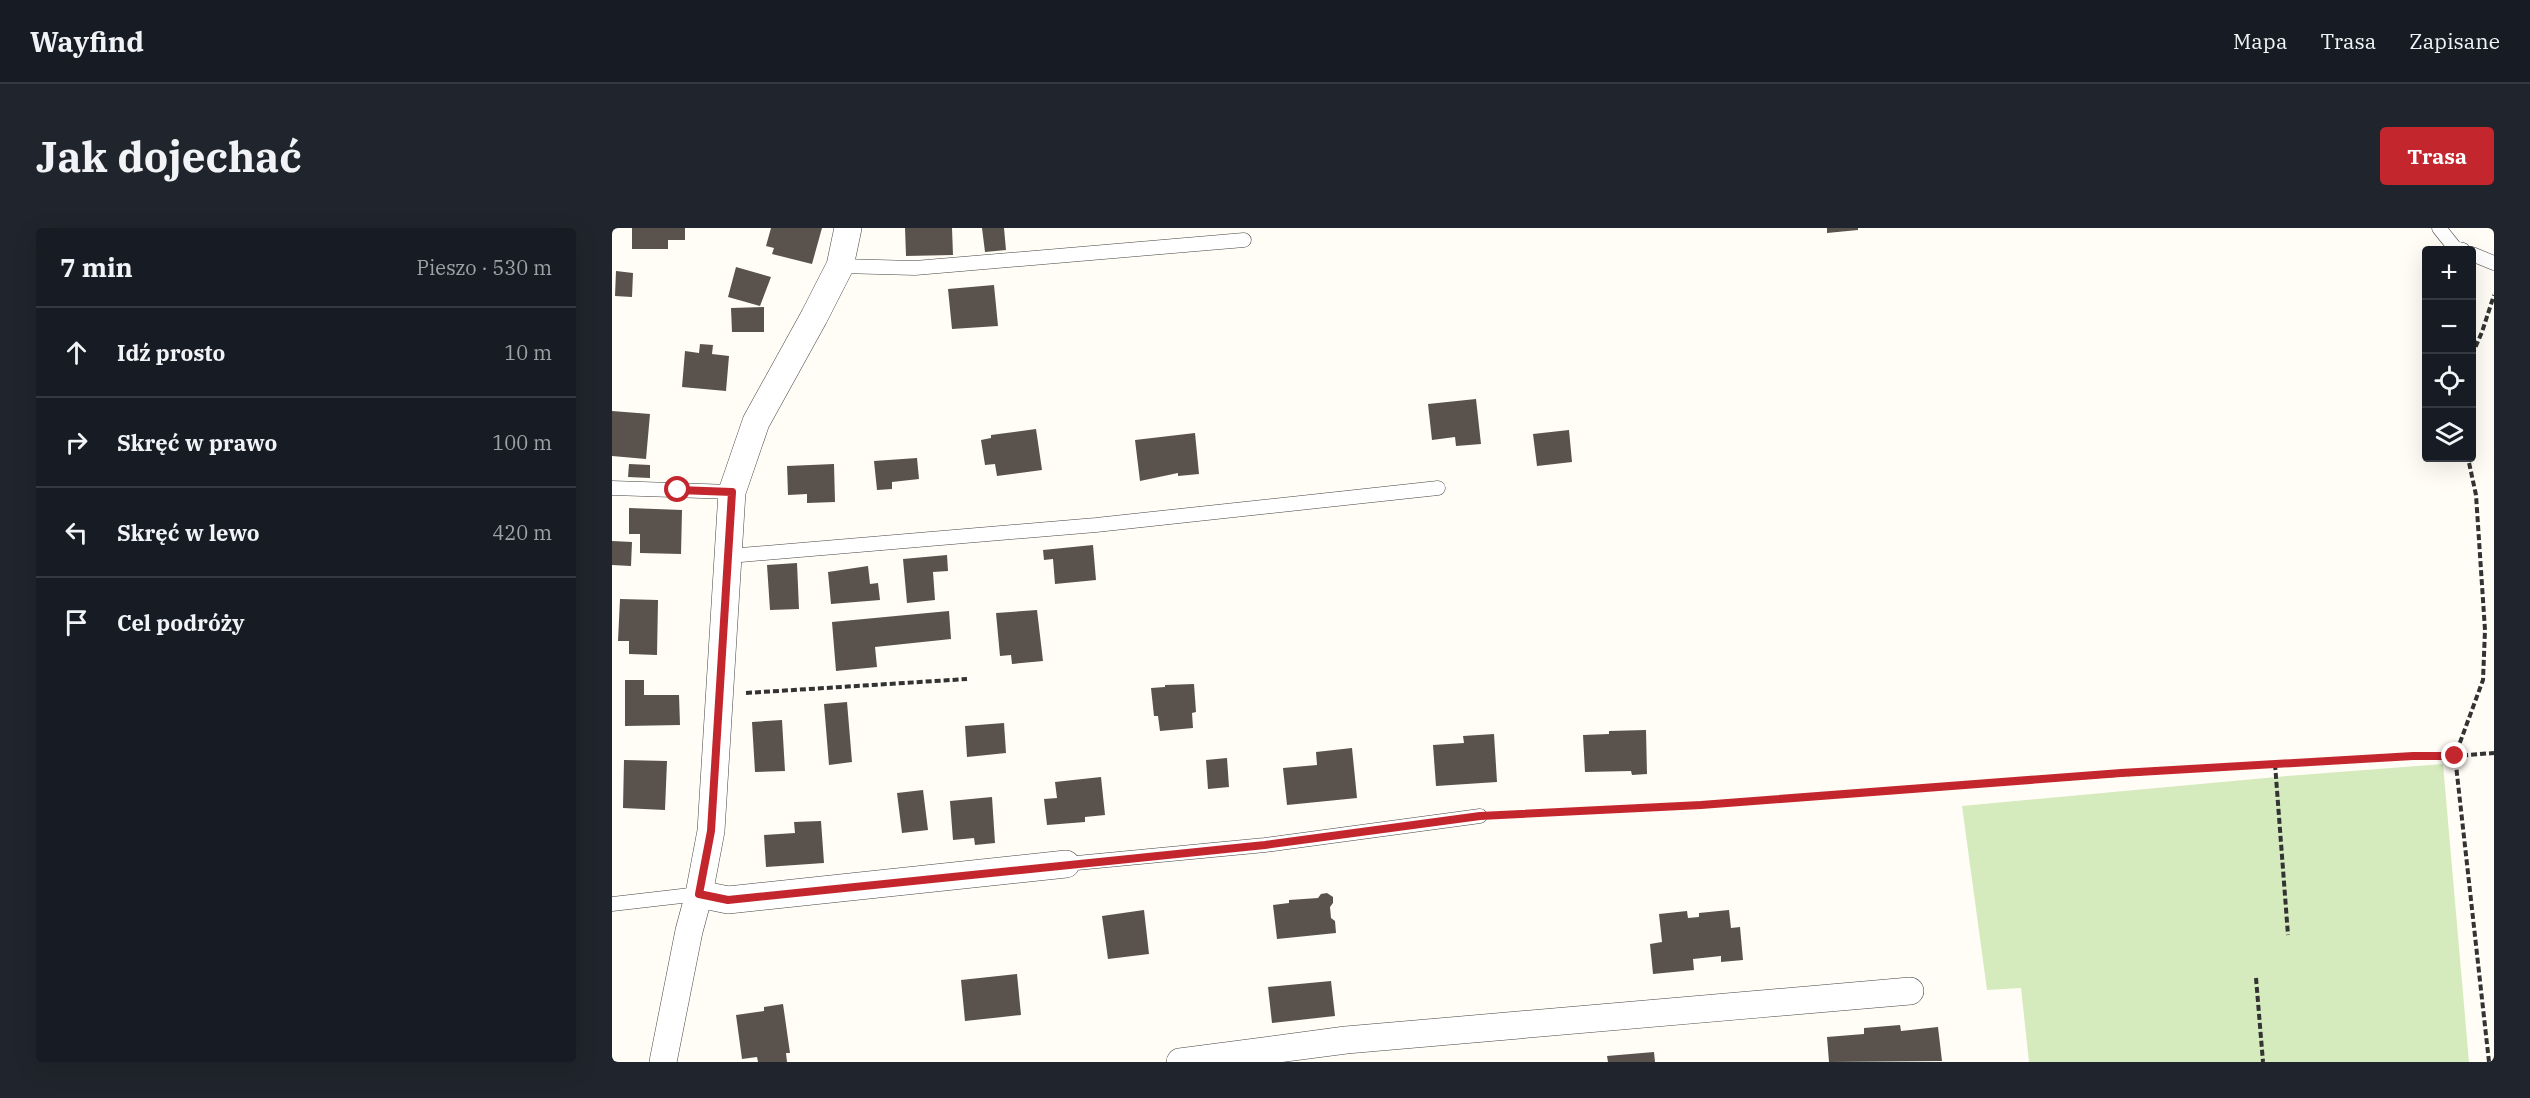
<!DOCTYPE html>
<html lang="pl">
<head>
<meta charset="utf-8">
<style>
  :root { --surface:#171b24; --page:#20242c; --text:#f1f3f6; --muted:#9ea1a6; --line:#363941; --accent:#c4262e }
  body { margin:0; font-family:"IBM Plex Serif",serif; background:var(--page); color:var(--text) }
  .controls { position:absolute; right:18px; top:18px; display:grid; overflow:hidden; border-radius:6px; box-shadow:0 6px 24px #0002 }
  .controls button { width:54px; height:54px; display:grid; place-items:center; padding:0; border:0; border-bottom:2px solid var(--line); background:var(--surface); color:var(--text); font:30px sans-serif }
  .stop { position:absolute; width:18px; height:18px; margin:-14px; border:4px solid #c4262e; border-radius:50%; background:#fff }
  .stop.end { background:#c4262e; border-color:#fff; box-shadow:0 2px 6px #0008 }
  .list { margin:0; padding:0; list-style:none }
  h2 { display:flex; justify-content:space-between; align-items:center; height:78px; margin:0; padding:0 24px; font-size:26px }
  h2 small { font-size:20px; font-weight:400; color:var(--muted) }
  .list li { display:grid; grid-template-columns:39px 1fr auto; gap:18px; align-items:center; box-sizing:border-box; height:90px; padding:0 24px; border-top:2px solid var(--line) }
  .list b { display:block; font-size:22px; white-space:nowrap }
  .list em { font-size:20px; font-style:normal; color:var(--muted) }
  .icon { flex:none; width:33px; height:33px; fill:none; stroke:currentColor; stroke-width:2; stroke-linecap:round; stroke-linejoin:round }
  .map { position:relative; flex:none; width:1882px; height:834px; overflow:hidden; border-radius:6px }
  header { display:flex; align-items:center; gap:36px; box-sizing:border-box; height:84px; padding:0 30px; background:var(--surface); border-bottom:2px solid var(--line) }
  header strong { font-size:28px }
  nav { display:flex; gap:33px; margin-inline-start:auto; font-size:21px }
  .intro { display:flex; align-items:center; justify-content:space-between; box-sizing:border-box; height:144px; padding:0 36px }
  h1 { margin:0; font-size:42px }
  .button { padding:15px 27px; border-radius:6px; background:var(--accent); color:#fff; font-size:21px; font-weight:700 }
  main { display:flex; gap:36px; padding:0 36px }
  aside { flex:1; background:var(--surface); border-radius:6px; box-shadow:0 6px 24px #0002 }
  .map>svg:first-child { display:block }
  .green { fill:#d5ebbd }
  .building { fill:#5a524d }
  .lines { fill:none; stroke-linecap:round; stroke-linejoin:round }
  .lane-casing { stroke:#444; stroke-width:15 }
  .street-casing { stroke:#444; stroke-width:28 }
  .path { stroke:#333; stroke-width:4; stroke-dasharray:6 3; stroke-linecap:butt }
  .lane { stroke:#fff; stroke-width:14 }
  .street { stroke:#fff; stroke-width:27 }
  .route { stroke:#c4262e; stroke-width:8 }
</style>
</head>
<body>
<header>
<strong>Wayfind</strong>
<nav><a>Mapa</a><a>Trasa</a><a>Zapisane</a></nav>
</header>
<div class="intro"><h1>Jak dojechać</h1><a class="button">Trasa</a></div>
<main>
<aside>
<h2>7 min<small>Pieszo · 530 m</small></h2>
<ul class="list">
<li><svg class="icon" aria-label="ahead" viewBox="0 0 24 24"><path d="M12 20V5M6 11l6-6 6 6"/></svg><div><b>Idź prosto</b></div><em>10 m</em></li>
<li><svg class="icon" aria-label="right" viewBox="0 0 24 24"><path d="M7 20v-9h11M14 6l5 5-5 5"/></svg><div><b>Skręć w prawo</b></div><em>100 m</em></li>
<li><svg class="icon" aria-label="left" viewBox="0 0 24 24"><path d="M17 20v-9H6M10 6l-5 5 5 5"/></svg><div><b>Skręć w lewo</b></div><em>420 m</em></li>
<li><svg class="icon" aria-label="arrive" viewBox="0 0 24 24"><path d="M6 21V4h12l-3 4 3 4H6"/></svg><div><b>Cel podróży</b></div></li>
</ul>
</aside>
<div class="map">
<svg width="1882" height="834" viewBox="0 0 1882 834">
  <rect width="100%" height="100%" fill="#fffdf5"/>
  <path class="green" d="M1831 536 1857 834H1417L1409 760 1375 762 1350 578 1675 548Z"/>
  <path class="building" d="M20 0H73V12H56V21H20Z
    M159 0H210L200 36 160 26 162 20 154 18Z
    M293 0H340L341 27 294 28Z
    M370 0H392L394 22 373 24Z
    M1215 0H1246V2L1215 5Z
    M124 39 159 49 148 78 116 69Z
    M4 43 21 45 20 69 3 68Z
    M382 57 386 98 340 101 336 61Z
    M152 79V104H120L119 80Z
    M88 116 101 117 100 126 117 128 114 163 70 159 73 123 87 125Z
    M864 171 869 216 844 218 843 209 820 212 816 176Z
    M0 183 38 186 34 231 0 228Z
    M424 201 430 242 385 248 383 236 373 237 369 212 379 210V207Z
    M957 202 960 234 925 238 921 206Z
    M583 205 587 246 566 248V245L528 253 523 212Z
    M305 230 307 251 280 254V261L265 262 262 233Z
    M17 236 38 237V250L16 249Z
    M222 236 223 274 195 275V266L176 267 175 238Z
    M17 280 70 282 69 326 28 325V306H17Z
    M0 313 20 314 19 338 0 337Z
    M481 317 484 352 443 356 441 331 432 332 431 322Z
    M335 327 336 343 321 344 323 372 295 375 291 331Z
    M185 335 187 381 158 382 155 337Z
    M256 338 258 356 266 355 268 372 219 376 216 344Z
    M8 371 46 372 45 427 17 426V413H6Z
    M425 382 431 433 400 436 399 427 388 428 384 385Z
    M337 383 339 411 263 419 265 439 224 443 220 394Z
    M13 452H32V467H67L68 497 13 498Z
    M582 456 584 484 580 485 581 500 548 503 546 488H542L539 460 553 459V457Z
    M235 474 240 534 217 537 212 476Z
    M170 492 173 543 143 544 140 494Z
    M392 495 394 525 355 529 353 498Z
    M1034 502 1035 546 1020 547 1019 543 973 544 971 507 997 506V503Z
    M882 506 885 554 824 558 821 517 852 515 851 508Z
    M740 520 745 570 675 577 671 540 705 537 704 524Z
    M615 530 617 559 596 561 594 532Z
    M12 532 55 533 53 582 11 580Z
    M489 549 493 587 473 589V594L435 597 432 571 445 570 443 554Z
    M311 562 316 602 290 605 285 565Z
    M380 569 383 615 363 617 362 610 341 612 338 573Z
    M209 593 212 635 154 639 152 607 183 605 182 594Z
    M715 665 721 669V675L718 679 719 690 723 693 724 705 665 711 661 677 677 675V672L706 670 709 666Z
    M532 682 537 726 496 731 490 688Z
    M1117 682 1119 700 1128 699 1131 732 1109 734V728L1081 731 1082 742 1041 746 1038 716 1050 714 1047 686 1075 683 1076 690 1087 689V685Z
    M405 746 409 787 353 793 349 752Z
    M719 753 723 788 660 795 656 759Z
    M171 776 178 825H174L175 834H146L145 829 130 831 124 787 152 783V779Z
    M1288 797 1289 803 1326 799 1330 833 1217 834 1215 809 1252 806V800Z
    M1042 824 1043 834H996L995 828Z"/>
  <g class="lines">
    <defs>
      <path id="lane" d="M1827 0 1843 20 1851 22
        M1860 26 1882 35
        M228 38 303 40 632 12
        M0 260 120 264
        M117 328 484 297 826 260
        M454 636 653 617 868 588
        M0 676 87 666"/>
      <path id="street" d="M87 666 116 672 454 636
        M51 834 77 703 87 666 99 603 120 264 144 194 202 89 228 38 236 0
        M568 834 734 812 1298 763"/>
    </defs>
    <use href="#lane" class="lane-casing"/>
    <use href="#street" class="street-casing"/>
    <path class="path" d="M1860 127 1870 104 1882 67
      M134 465 355 451
      M1663 536 1676 707
      M887 587C1192 572 1496 545 1801 528H1843L1871 452 1873 402 1864 267 1856 230
      M1644 750 1651 834
      M1877 834 1843 528 1882 525"/>
    <use href="#lane" class="lane"/>
    <use href="#street" class="street"/>
  </g>
  <g class="lines">
    <path class="route" d="M66 262 120 264 99 603 87 666 116 672 653 617 868 588 1089 577 1509 545 1801 528H1843"/>
  </g>
</svg>
<div class="controls">
<button>+</button>
<button>−</button>
<button><svg class="icon" aria-label="locate" viewBox="0 0 24 24"><circle cx="12" cy="12" r="6"/><path d="M12 2v4M12 18v4M2 12h4M18 12h4"/></svg></button>
<button><svg class="icon" aria-label="layers" viewBox="0 0 24 24"><path d="M12 4l9 5-9 5-9-5zM3 14l9 5 9-5"/></svg></button>
</div>
<div class="stop" style="left:66px;top:262px"></div>
<div class="stop end" style="left:1843px;top:528px"></div>
</div>
</main>
</body>
</html>
